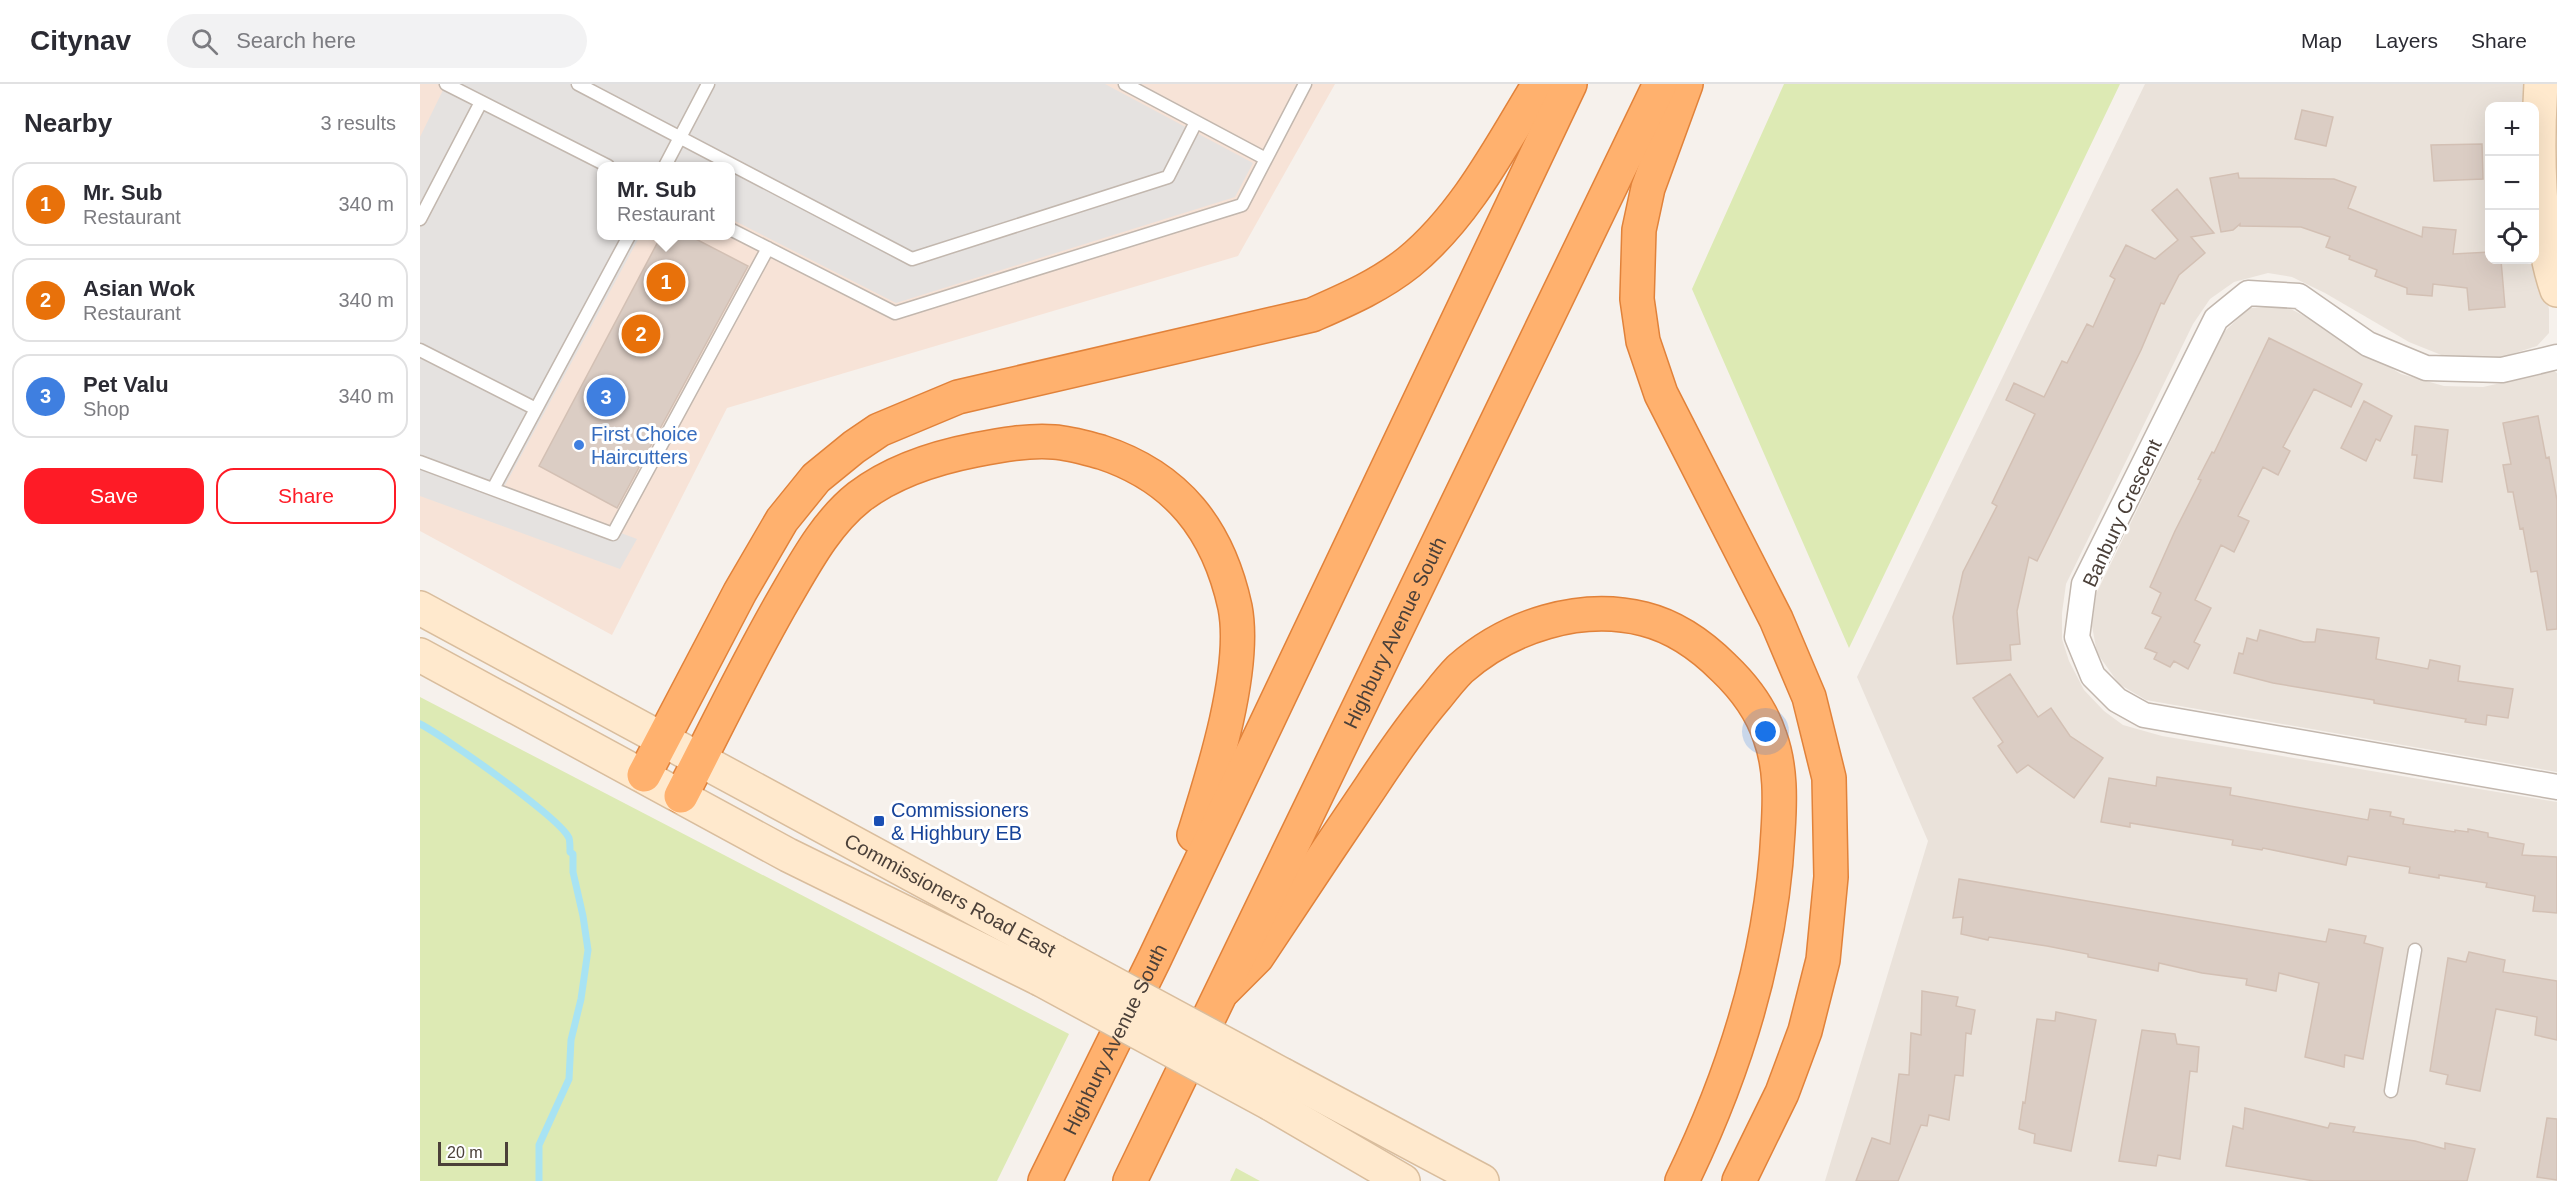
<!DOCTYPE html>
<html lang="en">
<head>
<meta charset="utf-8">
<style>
  :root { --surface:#fff; --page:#f2f2f3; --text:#2b2b33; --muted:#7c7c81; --line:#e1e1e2; --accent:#fe1b26 }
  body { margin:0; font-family:Arial,sans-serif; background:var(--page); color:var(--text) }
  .controls { position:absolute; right:18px; top:18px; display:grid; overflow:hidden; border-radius:12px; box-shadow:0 6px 24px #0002 }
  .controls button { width:54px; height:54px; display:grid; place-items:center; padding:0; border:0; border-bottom:2px solid var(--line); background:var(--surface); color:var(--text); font:30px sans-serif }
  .scale { position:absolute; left:18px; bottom:15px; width:70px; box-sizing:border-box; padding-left:6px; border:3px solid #4b4039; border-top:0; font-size:16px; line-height:21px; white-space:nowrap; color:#4b4039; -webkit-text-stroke:4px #fff; paint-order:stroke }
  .you { position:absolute; left:1346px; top:648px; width:21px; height:21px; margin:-15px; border:4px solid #fff; border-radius:50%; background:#1a73e8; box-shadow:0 0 0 9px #1a73e833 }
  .badge { display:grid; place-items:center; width:39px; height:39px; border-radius:50%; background:var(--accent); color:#fff; font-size:20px; font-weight:700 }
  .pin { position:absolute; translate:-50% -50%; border:3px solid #fff; box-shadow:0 2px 6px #0006 }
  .popup { position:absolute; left:177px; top:78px; width:138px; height:78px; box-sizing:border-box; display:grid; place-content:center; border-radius:12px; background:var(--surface); filter:drop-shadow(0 2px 4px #0005); font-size:20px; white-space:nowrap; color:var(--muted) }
  .popup b { font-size:22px; color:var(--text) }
  .popup::after { content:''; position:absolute; left:50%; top:100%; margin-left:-12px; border:12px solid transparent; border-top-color:var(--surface) }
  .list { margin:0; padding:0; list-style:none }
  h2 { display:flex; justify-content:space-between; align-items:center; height:78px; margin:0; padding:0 24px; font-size:26px }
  h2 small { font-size:20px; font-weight:400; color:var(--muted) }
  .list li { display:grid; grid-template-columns:39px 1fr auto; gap:18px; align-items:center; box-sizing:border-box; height:84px; margin:0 12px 12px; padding:0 12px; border:2px solid var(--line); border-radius:18px }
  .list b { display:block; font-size:22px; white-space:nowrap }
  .list p { margin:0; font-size:20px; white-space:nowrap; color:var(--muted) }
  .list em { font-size:20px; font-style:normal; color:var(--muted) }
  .actions { display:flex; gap:12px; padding:18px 24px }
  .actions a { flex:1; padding:14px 0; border:2px solid var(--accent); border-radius:18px; text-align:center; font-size:21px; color:var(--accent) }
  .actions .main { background:var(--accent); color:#fff }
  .icon { flex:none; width:33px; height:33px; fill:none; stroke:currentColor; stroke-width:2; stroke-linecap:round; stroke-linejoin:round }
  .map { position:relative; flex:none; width:2137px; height:1097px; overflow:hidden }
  header { display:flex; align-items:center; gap:36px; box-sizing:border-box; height:84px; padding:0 30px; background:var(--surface); border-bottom:2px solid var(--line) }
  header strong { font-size:28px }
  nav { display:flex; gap:33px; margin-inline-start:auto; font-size:21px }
  .search { width:420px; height:54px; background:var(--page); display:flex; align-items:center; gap:15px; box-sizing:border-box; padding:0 21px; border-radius:33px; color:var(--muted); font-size:22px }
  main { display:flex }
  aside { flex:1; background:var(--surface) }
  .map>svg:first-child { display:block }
  .residential { fill:#eae2da }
  .commercial { fill:#f7e3d7; fill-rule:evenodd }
  .green { fill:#ddeab4 }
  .parking { fill:#e5e2e0 }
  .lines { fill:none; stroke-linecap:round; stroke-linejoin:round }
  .stream { stroke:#a8e3f3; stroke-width:7 }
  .building { fill:#dbcdc4; stroke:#d3c0b4; stroke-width:1.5 }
  .lane-casing { stroke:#c2b7ae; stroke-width:15 }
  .street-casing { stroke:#c2b7ae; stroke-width:27 }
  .secondary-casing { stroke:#d9bd9d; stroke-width:36 }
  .highway-casing { stroke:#e1823a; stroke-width:36 }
  .lane { stroke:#fff; stroke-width:12 }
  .street { stroke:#fff; stroke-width:24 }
  .secondary { stroke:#ffe9cd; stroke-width:33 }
  .highway { stroke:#ffb16e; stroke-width:33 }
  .secondary-bridge-casing { stroke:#d9bd9d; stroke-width:36; stroke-linecap:butt }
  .secondary-bridge { stroke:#ffe9cd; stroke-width:33 }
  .shop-dot { fill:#3f7fe0; stroke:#fff; stroke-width:2 }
  .transit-dot { fill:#1a4fb4; stroke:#fff; stroke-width:2 }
  .labels { text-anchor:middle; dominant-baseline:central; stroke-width:6; stroke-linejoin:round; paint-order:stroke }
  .shop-label { font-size:20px; fill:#366cbe; stroke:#fff; text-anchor:start }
  .street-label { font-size:20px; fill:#4b4039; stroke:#fff }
  .transit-label { font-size:20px; fill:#164399; stroke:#fff; text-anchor:start }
</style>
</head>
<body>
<header>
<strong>Citynav</strong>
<div class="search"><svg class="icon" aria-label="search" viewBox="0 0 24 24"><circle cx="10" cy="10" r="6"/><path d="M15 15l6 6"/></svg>Search here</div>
<nav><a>Map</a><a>Layers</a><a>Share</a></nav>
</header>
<main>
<aside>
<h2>Nearby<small>3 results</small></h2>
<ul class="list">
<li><span class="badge" style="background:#e8710a">1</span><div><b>Mr. Sub</b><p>Restaurant</p></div><em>340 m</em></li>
<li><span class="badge" style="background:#e8710a">2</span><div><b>Asian Wok</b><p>Restaurant</p></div><em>340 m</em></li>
<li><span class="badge" style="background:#3f7fe0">3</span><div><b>Pet Valu</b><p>Shop</p></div><em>340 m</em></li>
</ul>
<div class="actions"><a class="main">Save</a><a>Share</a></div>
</aside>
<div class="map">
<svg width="2137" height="1097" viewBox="0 0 2137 1097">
  <rect width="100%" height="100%" fill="#f6f1ec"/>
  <path class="residential" d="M1725 0H2104L2102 22H2070V176H2114L2115 163 2129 225V249L2117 262 2079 274 2024 272 1989 258 1905 209 1872 193 1848 189 1814 198 1790 215 1773 240 1646 500 1642 529V555L1649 577 1664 606 1684 627 1703 641 1742 652 2137 718V1097H1405L1508 757 1437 593Z
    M1865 222 1894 237 1981 290 2024 302 2063 303 2134 287 2137 289V688L1726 616 1699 600 1677 569 1672 542 1676 510 1804 248 1829 224Z"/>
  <path class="commercial" d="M0 0H915L818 172 307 324 192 551 0 447ZM182 82H310V152H182Z"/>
  <path class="green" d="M1364 0H1700L1429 564 1272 205Z
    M0 613 649 950 577 1097H0Z
    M816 1084 840 1097H810Z"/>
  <path class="parking" d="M26 0H685L833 79 815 113 476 219 311 135 310 82H182V152H220L83 405 217 455 200 485 0 412V53Z"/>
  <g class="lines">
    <path class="stream" d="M0 640C24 652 140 734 149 754 150 757 150 764 150 768L153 770V788L163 832 168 866 161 915 151 956 149 995 119 1061V1097"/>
  </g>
  <path class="building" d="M1882 26 1913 33 1906 62 1875 55Z
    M2062 60 2063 95 2014 97 2011 61Z
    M1818 89 1819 94 1914 95 1936 103 1928 124 2002 153 2003 143 2036 146 2033 170 2070 168V176H2081L2085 223 2049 226 2047 204 2013 200 2012 212 1987 210V204L1955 192 1957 186 1929 175 1930 172 1906 163 1910 153 1881 143 1820 142V140L1813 146 1801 148 1790 94Z
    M1757 105 1794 149 1771 153 1785 169 1759 191 1744 220 1741 219 1721 266 1617 477 1609 473 1597 527 1600 560 1590 561 1591 576 1537 580 1533 533 1543 488 1577 422 1572 419 1615 330 1586 316 1594 299 1624 313 1642 277 1647 279 1667 240 1673 243 1695 195 1690 192 1706 161 1735 175 1758 156 1732 126Z
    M241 152H270L328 182 197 424 119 382Z
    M1849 254 1942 300 1931 323 1894 305 1863 363 1870 367 1858 391 1843 383 1818 432 1829 437 1814 468 1801 461 1775 516 1791 524 1774 558 1780 561 1768 585 1754 577 1750 583 1734 575 1737 569 1725 564 1741 533 1732 529 1741 509 1730 503 1755 447 1781 396 1778 395 1792 368 1794 369Z
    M1944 317 1972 332 1960 357 1956 355 1946 377 1921 364Z
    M2118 332 2126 374 2129 373 2137 416V545L2127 546 2117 487 2111 488 2103 444 2100 445 2093 408H2088L2083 381 2091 380 2083 339Z
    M1995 342 2028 346 2022 398 1994 394 1997 371H1992Z
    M1897 545 1959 554 1956 575 2008 585 2010 576 2040 582 2038 597 2093 605 2088 634 2067 631 2066 641 2045 638 2046 635 1954 619V616L1853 599 1814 589 1819 569 1823 570 1827 554 1837 557 1840 546 1884 558H1895Z
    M1590 590 1618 633 1631 624 1650 652 1683 674 1654 714 1608 681 1597 689 1578 662 1583 658 1553 614Z
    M1737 693 1811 704 1810 711 1948 736 1950 725 1971 728 1970 732 1984 735 1983 740 2035 748V746L2048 748V745L2068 749V753L2104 760 2102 771 2137 773V829L2113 827 2115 812 2066 803 2067 799 2019 791V794L1989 789 1990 783 1928 772 1926 781 1843 764 1842 766 1812 761 1813 756 1710 739V743L1681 738 1689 694 1736 702Z
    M1539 795 1906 858 1909 845 1946 852 1944 859 1963 864 1943 975 1925 971 1924 983 1885 973 1899 899 1859 889 1856 907 1826 901 1827 895 1782 889 1739 879 1738 887 1668 873V870L1627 862 1569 853 1568 856 1541 850 1543 833 1533 834Z
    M2049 868 2085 876 2083 888 2137 897V956L2115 951 2117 933 2076 925 2060 1007 2026 1000 2028 991 2010 987 2028 874 2046 878Z
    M1502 907 1538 913 1536 922 1555 926 1551 950 1546 949 1543 992 1535 991 1529 1036 1509 1031 1507 1042 1501 1041 1478 1097H1436L1452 1054 1470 1060 1479 990 1489 991 1491 949 1501 951Z
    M1636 928 1676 936 1651 1067 1614 1059 1615 1050 1599 1045 1603 1018 1605 1019 1617 935 1635 937Z
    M1722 946 1755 950 1757 960 1779 963 1777 988 1770 987 1760 1075 1738 1071 1736 1082 1699 1077Z
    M1825 1024 1908 1044 1910 1039 1935 1043 1933 1048 1995 1057 2025 1065V1059L2055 1065 2047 1097H1894L1806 1082 1813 1042 1823 1045Z
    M2127 1034 2137 1035V1096L2117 1093Z"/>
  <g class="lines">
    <defs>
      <path id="lane" d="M26 0 188 82
        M158 0 492 175 748 93 776 38
        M705 0 846 75
        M245 82 288 0
        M0 135 61 18
        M310 145 475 229 822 121 885 0
        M0 266 116 325
        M0 378 193 450 348 164
        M73 405 209 152
        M1971 1007 1995 866"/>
      <path id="street" d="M2137 273 2082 286 2006 284 1948 260 1879 212 1828 209 1796 235 1664 500 1657 553 1673 592 1697 616 1724 631 2137 703"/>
      <g id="secondary">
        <path d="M2121 0C2117 60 2117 150 2137 206"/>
        <path id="s1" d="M0 524 635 868"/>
        <path d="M0 571 368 771 620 895"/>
        <path d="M863 991 1062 1097"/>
        <path d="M851 1020 983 1097"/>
      </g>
      <g id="highway">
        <path d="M1266 0 1228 104 1219 146 1217 215 1223 257 1241 310 1356 535 1389 613 1409 694 1411 793 1403 876 1385 947 1362 1009 1319 1097"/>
        <path d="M224 691 320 508 362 436 396 394 434 363 459 346 538 313 892 231C926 216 959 202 989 178 1046 131 1081 62 1119 0"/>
        <path d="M261 712C295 646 327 579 364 515 385 479 406 439 439 413 473 387 514 374 555 366 581 361 608 356 634 358 650 359 666 364 681 368 757 393 798 445 815 523 827 585 793 691 774 751"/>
        <path d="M804 906 837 873C874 817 912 760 950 704 971 672 992 641 1017 612 1024 603 1032 593 1040 585 1089 542 1160 519 1224 535 1256 543 1281 561 1304 584 1325 604 1341 625 1350 653 1361 683 1360 716 1358 748 1352 869 1315 988 1262 1097"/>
        <path id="s2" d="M625 1097 734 876 1150 0"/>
        <path id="s3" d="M710 1097 1240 0"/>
      </g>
    </defs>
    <use href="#lane" class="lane-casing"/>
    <use href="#street" class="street-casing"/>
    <use href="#secondary" class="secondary-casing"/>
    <use href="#highway" class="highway-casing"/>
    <use href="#lane" class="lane"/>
    <use href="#street" class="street"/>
    <use href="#secondary" class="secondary"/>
    <use href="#highway" class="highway"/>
    <defs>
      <path id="secondary-bridge" d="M635 868 863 991
        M620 895 851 1020"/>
    </defs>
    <use href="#secondary-bridge" class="secondary-bridge-casing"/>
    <use href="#secondary-bridge" class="secondary-bridge"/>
  </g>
  <circle class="shop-dot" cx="159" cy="361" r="6"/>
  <rect class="transit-dot" x="453" y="731" width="12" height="12" rx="3"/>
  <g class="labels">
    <g class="shop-label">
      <text x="171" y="350">First Choice<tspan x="171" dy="23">Haircutters</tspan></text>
    </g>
    <g class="street-label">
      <text transform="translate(1702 429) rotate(-65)">Banbury Crescent</text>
      <text stroke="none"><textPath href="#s3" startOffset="609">Highbury Avenue South</textPath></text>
      <text stroke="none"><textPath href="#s1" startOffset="603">Commissioners Road East</textPath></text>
      <text stroke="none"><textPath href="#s2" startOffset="158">Highbury Avenue South</textPath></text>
    </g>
    <g class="transit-label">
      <text x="471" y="726">Commissioners<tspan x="471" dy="23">&amp; Highbury EB</tspan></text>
    </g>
  </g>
</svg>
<div class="controls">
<button>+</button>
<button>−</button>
<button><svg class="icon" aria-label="locate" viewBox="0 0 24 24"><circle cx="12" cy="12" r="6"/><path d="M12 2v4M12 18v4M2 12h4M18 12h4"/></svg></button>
</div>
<div class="scale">20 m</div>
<div class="you"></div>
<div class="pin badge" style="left:246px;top:198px;background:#e8710a">1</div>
<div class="popup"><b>Mr. Sub</b>Restaurant</div>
<div class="pin badge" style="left:221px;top:250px;background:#e8710a">2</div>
<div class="pin badge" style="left:186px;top:313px;background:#3f7fe0">3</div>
</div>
</main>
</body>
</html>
